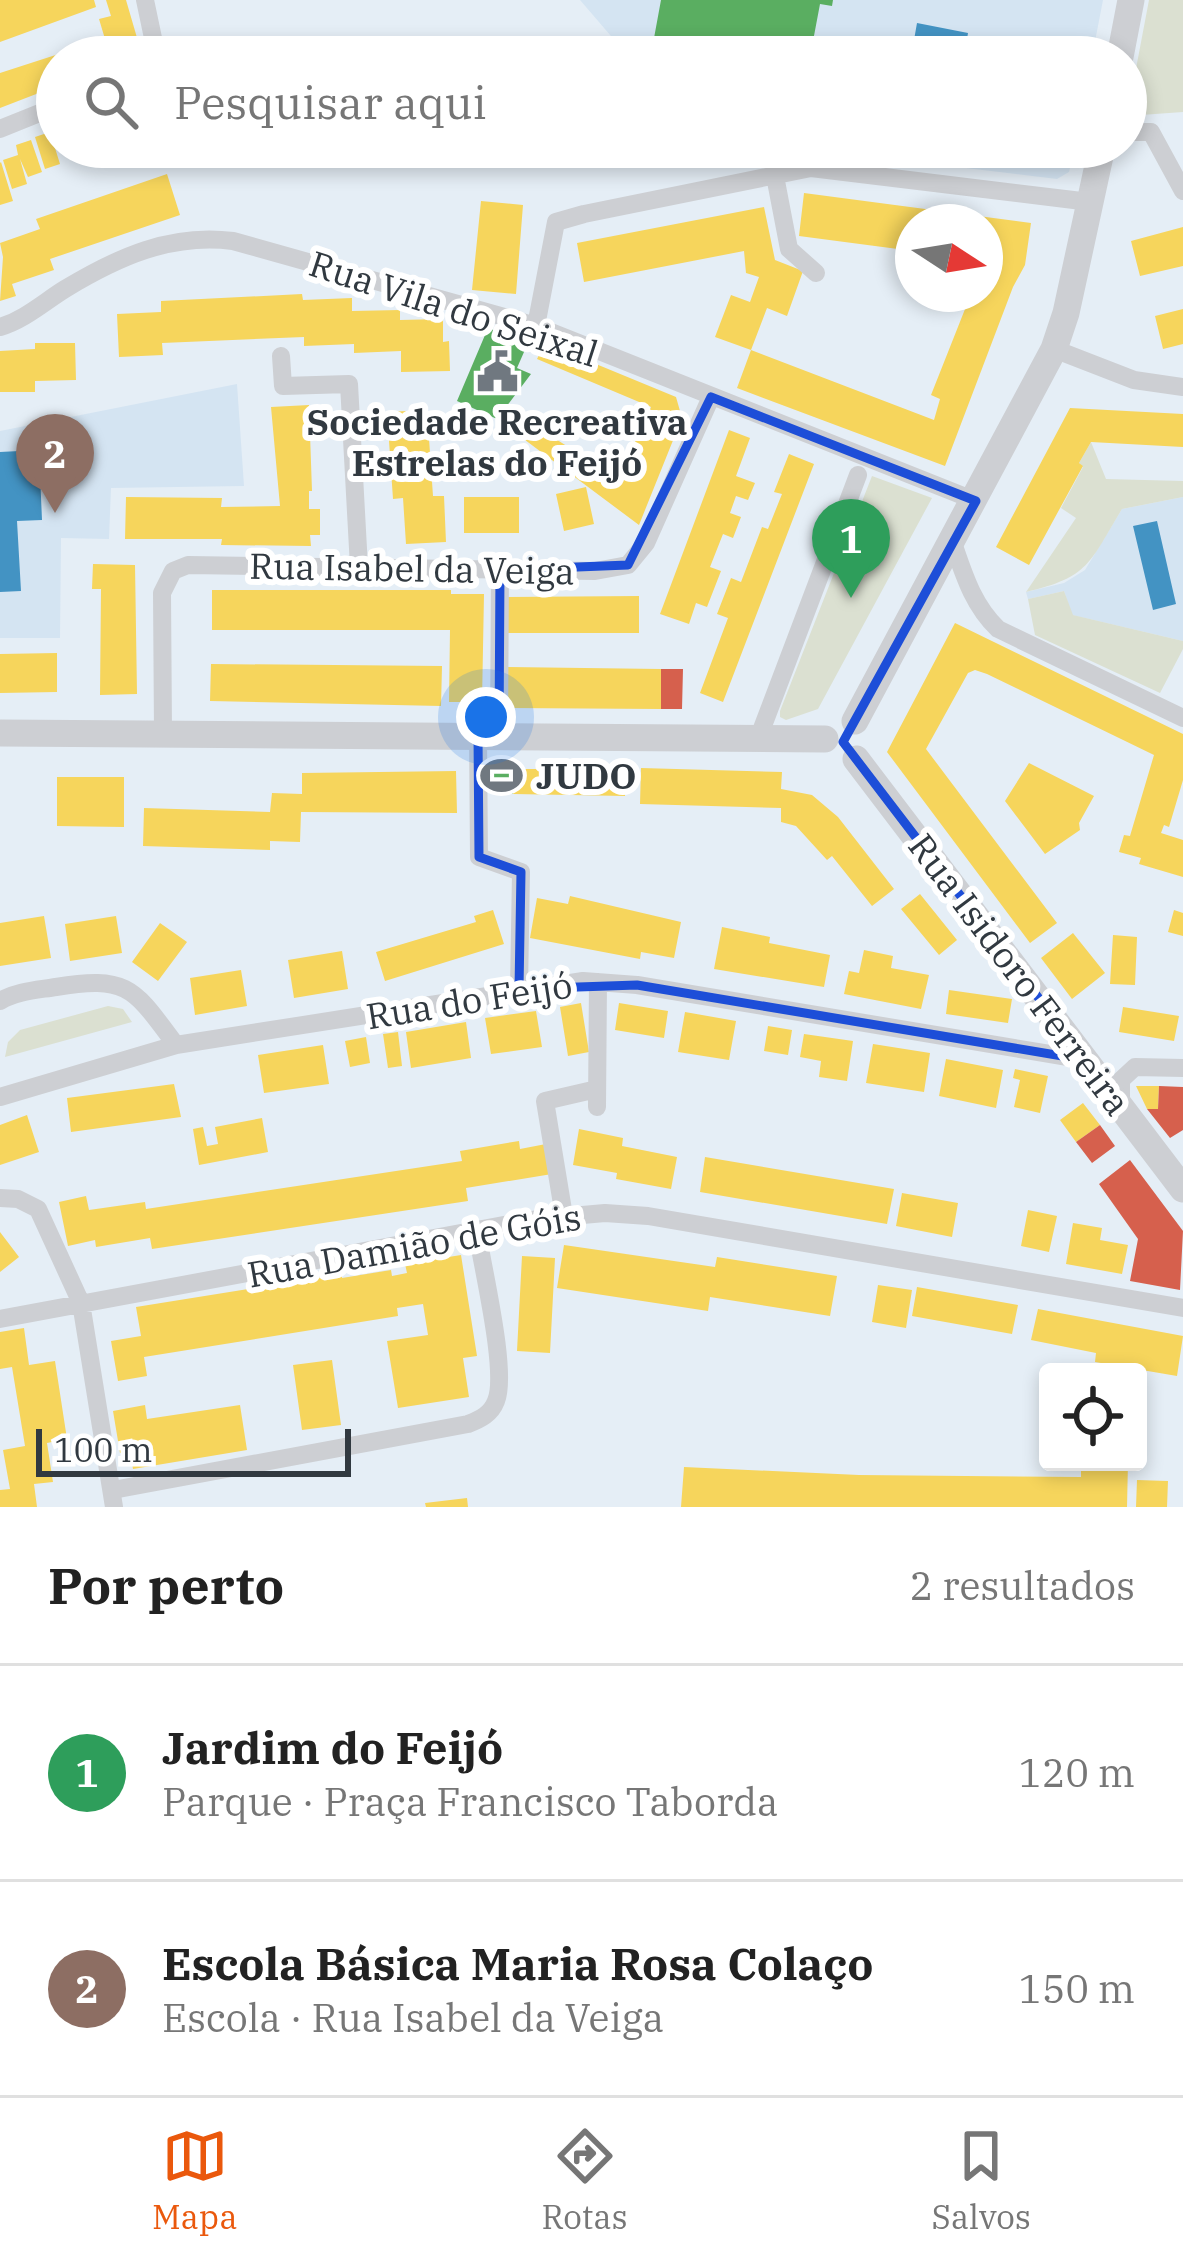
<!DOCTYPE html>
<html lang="pt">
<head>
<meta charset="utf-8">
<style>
  :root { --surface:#fff; --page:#f2f2f2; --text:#222; --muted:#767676; --line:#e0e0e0; --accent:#ea580c }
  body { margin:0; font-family:"IBM Plex Serif",serif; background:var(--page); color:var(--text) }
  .controls { position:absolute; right:36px; bottom:36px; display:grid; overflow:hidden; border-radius:12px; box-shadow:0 6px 18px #0003 }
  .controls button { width:108px; height:108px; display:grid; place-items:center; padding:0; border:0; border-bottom:3px solid var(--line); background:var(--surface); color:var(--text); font:60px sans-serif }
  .compass { position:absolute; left:895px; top:204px; width:108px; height:108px; border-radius:50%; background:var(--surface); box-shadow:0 6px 18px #0003; rotate:102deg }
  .scale { position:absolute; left:36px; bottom:30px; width:315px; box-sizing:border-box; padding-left:12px; border:6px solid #313940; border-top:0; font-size:33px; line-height:42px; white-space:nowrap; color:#313940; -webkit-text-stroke:9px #fff; paint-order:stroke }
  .you { position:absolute; left:486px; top:717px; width:42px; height:42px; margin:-30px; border:9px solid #fff; border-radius:50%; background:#1a73e8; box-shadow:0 0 0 18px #1a73e833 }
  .badge { display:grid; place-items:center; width:78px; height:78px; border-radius:50%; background:var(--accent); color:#fff; font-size:39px; font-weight:700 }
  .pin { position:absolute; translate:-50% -99px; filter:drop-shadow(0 3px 6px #0008) }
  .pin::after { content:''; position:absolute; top:63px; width:42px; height:36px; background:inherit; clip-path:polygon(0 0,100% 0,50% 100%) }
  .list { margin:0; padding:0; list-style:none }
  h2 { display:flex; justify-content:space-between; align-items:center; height:156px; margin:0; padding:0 48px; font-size:51px }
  h2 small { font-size:39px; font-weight:400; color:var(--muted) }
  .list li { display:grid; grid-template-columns:78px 1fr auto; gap:36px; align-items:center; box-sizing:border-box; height:216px; padding:0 48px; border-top:3px solid var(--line) }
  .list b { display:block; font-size:45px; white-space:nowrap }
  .list p { margin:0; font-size:39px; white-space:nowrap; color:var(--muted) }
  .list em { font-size:39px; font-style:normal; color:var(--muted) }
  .icon { flex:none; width:66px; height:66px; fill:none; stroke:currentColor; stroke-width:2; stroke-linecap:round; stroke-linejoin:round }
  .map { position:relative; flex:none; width:1183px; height:1507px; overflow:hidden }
  .search { position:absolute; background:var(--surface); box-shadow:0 6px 18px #0003; left:36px; right:36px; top:36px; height:132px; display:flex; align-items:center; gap:30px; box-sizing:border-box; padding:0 42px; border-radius:66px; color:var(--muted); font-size:45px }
  .sheet { height:588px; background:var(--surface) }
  nav { display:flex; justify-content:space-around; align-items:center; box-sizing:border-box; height:168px; border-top:3px solid var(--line); background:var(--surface); font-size:33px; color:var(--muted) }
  nav a { display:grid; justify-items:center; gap:6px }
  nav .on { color:var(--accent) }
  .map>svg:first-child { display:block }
  .built { fill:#d4e4f2 }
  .green { fill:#dbe0d1 }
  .homes { fill:#f6d55c }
  .shops { fill:#d6604d }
  .schools { fill:#4393c3 }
  .public { fill:#5aae61 }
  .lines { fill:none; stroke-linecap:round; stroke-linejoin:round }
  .street { stroke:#cdcfd3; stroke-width:18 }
  .secondary { stroke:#cdcfd3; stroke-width:27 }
  .marked { fill:none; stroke:#1d4ed8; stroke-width:9; stroke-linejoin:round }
  .labels { text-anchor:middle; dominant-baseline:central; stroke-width:12; stroke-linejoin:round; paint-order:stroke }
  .street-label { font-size:36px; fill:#313940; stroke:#fff }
  .poi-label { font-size:36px; font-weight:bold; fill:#313940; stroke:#fff }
</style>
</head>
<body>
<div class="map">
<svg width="1183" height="1507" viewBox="0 0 1183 1507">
  <rect width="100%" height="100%" fill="#e5eef6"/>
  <path class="built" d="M580 0H1103L1092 57H629Z
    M881 147H1075L1069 172 1057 179 891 159Z
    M237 384 244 486 111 488 109 539 61 538 60 638H0V431Z
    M1183 497V641L1072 615 1064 591 1028 599 1026 592 1064 583 1085 570 1122 509Z"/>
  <path class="green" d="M1149 0H1183V112L1127 116Z
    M1091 442 1106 479 1183 481V497L1122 509C1089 563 1090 577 1026 592L1076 518 1061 508 1083 467 1079 463Z
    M872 476 932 498 818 709 786 720 780 717V711Z
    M1064 591 1073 615 1183 641V649L1160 693 1035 635 1028 599Z
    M108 1006 123 1009 132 1022 5 1057 8 1042 20 1030Z"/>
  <path class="homes" d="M0 0H94L96 7 0 42Z
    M106 0H126L140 48 127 52 129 57H57V86L0 108V73L105 39 99 19 111 16Z
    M50 132 60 164 45 169 35 137Z
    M31 140 42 172 28 177 20 159 27 184 12 189 3 160 18 155 16 145Z
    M1 162 13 201 0 205V163Z
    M167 174 180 215 50 259 54 270 12 284 16 296 0 301 3 257 0 243 40 229 36 219Z
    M804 193 1031 223 1025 265 1013 287 945 466 737 388 751 350 934 420 940 399 931 395 971 294H985L991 261 985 260V222H913V251L799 236Z
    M481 201 523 205 516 294 472 290Z
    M764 207 775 260 803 271 787 316 767 308 751 350 715 337 731 295 750 302 759 277 746 273 744 251 584 282 577 243Z
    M1183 227V266L1140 276 1131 241Z
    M302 294 303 300 352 298V311L400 310V320L443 319V342L449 341 450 371 401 372V351L354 353V344L304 346V337L162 343 163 355 119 357 117 314 161 312V301Z
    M1183 309V344L1163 349 1155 316Z
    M35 343H75L76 380 35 381V392H0V351L35 349Z
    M545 343 676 397 682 418 639 525 497 419 506 407 618 479 651 407 537 359Z
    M309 405 312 491H309V509H320V535H310L311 546 221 545 222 539H125L126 497 222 498 221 507 280 506 271 407Z
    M1070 408 1183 414V447L1091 442 1079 463 1083 466 1029 565 996 547Z
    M427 410 433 496H444L446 542 406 544 403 498 393 499 387 412Z
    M729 430 750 438 736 476 755 483 748 500 736 496 730 513 741 517 733 538 723 534 710 567 721 571 707 607 696 603 689 624 660 614Z
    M789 454 814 464 723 702 700 693 728 618 717 614 731 578 741 582 762 527 768 529 782 494 774 492Z
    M586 487 594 524 564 531 556 494Z
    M464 497H519V533H464Z
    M93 564 135 565 137 694 100 695 101 589H92Z
    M212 590H451V594H484L482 702H449L450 630H212Z
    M639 596V633H505V597Z
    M955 623 1183 734V780L1169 827 1164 825 1161 833 1183 840V877L1139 864 1141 858 1119 852 1124 835 1130 836 1154 755 987 674 975 670 968 673 926 749 1057 923 1030 943 887 752Z
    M57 653V692L0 693V654Z
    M211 664 442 666 441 706 210 701Z
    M507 667 661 669V709L507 708Z
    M1029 763 1094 796 1079 823 1080 830 1045 854 1005 801Z
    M641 768 782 772 781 789 812 795 838 817 894 889 872 906 832 856 827 860 796 826 781 822V808L640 804Z
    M513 769H626L625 796 513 794Z
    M456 771 457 813 301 812 300 842 270 841V850L143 846 144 808 270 812 272 793 302 794V773Z
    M57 777H124V827L57 826Z
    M920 894 957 940 939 955 901 909Z
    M570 896 681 922 674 958 641 952 640 959 530 938 537 898 568 904Z
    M493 910 504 944 385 981 376 952 476 922 474 916Z
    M1174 910 1183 913V936L1168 932Z
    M44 916 51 958 0 966V923Z
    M116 916 122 953 70 961 65 924Z
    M160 923 187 942 158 981 132 962Z
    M722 927 770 937 769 943 830 955 824 987 714 969Z
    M1073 933 1105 973 1072 999 1041 958Z
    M1113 935 1137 937 1135 985 1110 984Z
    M864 950 893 956 891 968 929 975 921 1009 844 994 849 971 859 973Z
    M342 951 348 989 294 998 288 960Z
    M241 970 247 1006 195 1015 190 978Z
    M949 990 1012 999 1008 1023 946 1014Z
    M581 1003 589 1052 568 1056 560 1007Z
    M619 1003 668 1011 664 1038 615 1030Z
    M1123 1007 1179 1016 1174 1041 1119 1032Z
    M536 1011 542 1047 491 1054 485 1018Z
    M685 1012 736 1021 729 1060 678 1052Z
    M466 1022 471 1058 411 1068 406 1032Z
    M768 1026 792 1030 788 1055 764 1051Z
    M398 1032 402 1066 388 1068 383 1034Z
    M804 1034 853 1041 847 1081 819 1077 821 1061 800 1057Z
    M366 1037 370 1063 350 1067 345 1041Z
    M873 1044 930 1053 924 1092 866 1083Z
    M323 1045 329 1084 264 1093 258 1055Z
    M946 1059 1003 1070 996 1108 939 1096Z
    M1015 1069 1048 1076 1040 1113 1014 1107 1020 1080 1013 1078Z
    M174 1084 181 1117 71 1132 67 1098Z
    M1136 1086H1159L1158 1109H1147Z
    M1083 1103 1100 1125 1076 1142 1060 1120Z
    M27 1115 39 1152 0 1165V1125Z
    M262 1118 268 1152 199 1165 193 1129 203 1127 207 1146 218 1144 215 1127Z
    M579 1129 623 1138 622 1146 677 1157 671 1189 616 1179 617 1173 573 1165Z
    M519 1141 520 1149 546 1144 552 1174 466 1188 468 1201 152 1249 150 1238 96 1247 95 1240 68 1246 59 1202 86 1196 89 1210 145 1202 146 1209 462 1161 460 1151Z
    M705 1157 894 1189 887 1224 700 1192Z
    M902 1193 958 1203 952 1237 896 1226Z
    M1028 1210 1057 1216 1049 1252 1021 1246Z
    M1073 1223 1102 1228 1100 1240 1128 1245 1122 1274 1066 1264Z
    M0 1232 19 1257 0 1272Z
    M564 1245 715 1267 717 1257 837 1276 830 1316 710 1297 708 1311 557 1288Z
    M461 1255 477 1356 463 1358 469 1397 398 1408 387 1341 428 1335 423 1304 397 1308 398 1316 144 1357 147 1376 118 1381 111 1341 141 1336 136 1307 342 1274V1278L391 1270 392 1276 407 1273 405 1264Z
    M522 1256 555 1258 550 1353 517 1351Z
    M878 1285 912 1290 906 1328 872 1322Z
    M917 1287 1018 1305 1012 1334 912 1316Z
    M1038 1309 1183 1336 1177 1376 1095 1362 1096 1353 1031 1340Z
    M24 1328 29 1365 55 1361 67 1439 47 1443 53 1482 34 1484 37 1507H0V1490L10 1489 3 1450 25 1446 12 1367 0 1369V1332Z
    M332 1360 341 1425 302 1430 293 1365Z
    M145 1405 147 1419 240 1405 247 1450 133 1469 130 1451 120 1453 113 1411Z
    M1081 1462H1128L1127 1507H681L684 1467 859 1475 1081 1477Z
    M1137 1480 1168 1481 1167 1507H1136Z
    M467 1498 468 1507H426L425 1503Z"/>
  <path class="shops" d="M661 669H683L682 709H661Z
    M1159 1086 1183 1087V1130L1170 1138 1147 1109H1158Z
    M1100 1125 1115 1146 1092 1163 1076 1142Z
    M1130 1160 1183 1231 1180 1290 1130 1281 1138 1239 1099 1184Z"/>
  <path class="schools" d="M917 23 968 33 964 57H911Z
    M39 450 42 520 17 521 21 591 0 592V452Z
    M1157 521 1176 604 1153 610 1133 526Z"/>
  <path class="public" d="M661 0H833L832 6 820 4 810 57H696L652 49Z
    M488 328 508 335 511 329 531 336 517 368 531 374 497 419 457 401Z
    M493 769H513V794H493Z"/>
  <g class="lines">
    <path class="street" d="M145 0 157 57
      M0 129 57 106
      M1126 132H1151L1183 191
      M775 176 789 249 816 273
      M536 326 556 222 584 214 811 168 1090 202
      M0 327C24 320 44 302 65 289 118 257 171 233 233 241L536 326 976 501
      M1054 349 1134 380 1183 387
      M281 356 283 386 349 384 359 567
      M953 543C964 575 973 605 998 629L1183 718
      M163 732 162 593 173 571 188 565 595 571 628 565 646 543 711 397
      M478 735 479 857 521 872 519 989
      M499 735 500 570
      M758 739 858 475
      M0 1001C16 991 38 990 56 987 129 975 134 989 176 1045
      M0 1097 176 1045 583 981 637 985 1086 1060
      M1121 1106V1080L1135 1067 1183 1068
      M597 1107 598 982
      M0 1198 18 1199 38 1209 81 1303 114 1507
      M564 1216 545 1101 597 1089
      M0 1319 537 1219 605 1213 648 1216 1183 1308
      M113 1490 468 1424C481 1419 491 1414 496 1401 508 1372 482 1266 477 1231"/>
    <path class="secondary" d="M1120 57 1131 0
      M855 721 1054 349 1066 313 1102 147
      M0 733 825 739
      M856 759 1183 1189"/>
  </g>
  <path class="marked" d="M711 397 976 501 843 742 1086 1060 637 985 519 989 521 872 479 857 478 735H499L500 570 628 565Z"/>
  <defs>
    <symbol id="civic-bare" viewBox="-9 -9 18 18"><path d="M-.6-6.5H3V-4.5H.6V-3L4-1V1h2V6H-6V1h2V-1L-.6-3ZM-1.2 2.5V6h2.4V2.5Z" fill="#707880" stroke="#fff" stroke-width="2.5" paint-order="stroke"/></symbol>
    <symbol id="stadium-bare" viewBox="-9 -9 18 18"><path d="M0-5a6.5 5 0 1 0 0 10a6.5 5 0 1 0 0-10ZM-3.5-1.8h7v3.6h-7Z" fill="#707880" stroke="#fff" stroke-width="2.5" paint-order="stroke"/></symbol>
  </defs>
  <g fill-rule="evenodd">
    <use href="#civic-bare" x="468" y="342" width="59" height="59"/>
    <use href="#stadium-bare" x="472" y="746" width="59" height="59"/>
  </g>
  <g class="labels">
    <g class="street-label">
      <text transform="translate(454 308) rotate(18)">Rua Vila do Seixal</text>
      <text transform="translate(412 568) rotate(1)">Rua Isabel da Veiga</text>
      <text transform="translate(1020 974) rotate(53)">Rua Isidoro Ferreira</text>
      <text transform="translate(469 1000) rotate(-9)">Rua do Feijó</text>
      <text transform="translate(414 1245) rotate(-10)">Rua Damião de Góis</text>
    </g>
    <g class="poi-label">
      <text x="497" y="421">Sociedade Recreativa<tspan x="497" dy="41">Estrelas do Feijó</tspan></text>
      <text x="536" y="775" text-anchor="start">JUDO</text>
    </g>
  </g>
</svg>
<div class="controls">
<button><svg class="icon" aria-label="locate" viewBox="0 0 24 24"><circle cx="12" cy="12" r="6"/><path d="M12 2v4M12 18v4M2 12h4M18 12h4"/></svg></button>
</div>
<svg class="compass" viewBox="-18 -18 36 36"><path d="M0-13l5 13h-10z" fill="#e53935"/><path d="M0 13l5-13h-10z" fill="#767676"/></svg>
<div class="scale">100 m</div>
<div class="you"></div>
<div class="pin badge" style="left:851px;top:598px;background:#2e9e5b">1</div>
<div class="pin badge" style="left:55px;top:513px;background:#8d6e63">2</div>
<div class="search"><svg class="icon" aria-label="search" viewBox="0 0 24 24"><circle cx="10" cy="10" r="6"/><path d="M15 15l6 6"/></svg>Pesquisar aqui</div>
</div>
<section class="sheet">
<h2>Por perto<small>2 resultados</small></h2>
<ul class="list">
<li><span class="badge" style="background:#2e9e5b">1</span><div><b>Jardim do Feijó</b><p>Parque · Praça Francisco Taborda</p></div><em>120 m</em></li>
<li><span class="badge" style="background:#8d6e63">2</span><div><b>Escola Básica Maria Rosa Colaço</b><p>Escola · Rua Isabel da Veiga</p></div><em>150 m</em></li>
</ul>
</section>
<nav>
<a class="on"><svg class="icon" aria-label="map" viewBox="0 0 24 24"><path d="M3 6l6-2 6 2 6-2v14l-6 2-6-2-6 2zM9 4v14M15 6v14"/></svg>Mapa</a>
<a><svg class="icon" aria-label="directions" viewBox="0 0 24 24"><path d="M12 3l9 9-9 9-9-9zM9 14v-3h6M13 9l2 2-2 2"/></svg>Rotas</a>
<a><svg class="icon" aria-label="saved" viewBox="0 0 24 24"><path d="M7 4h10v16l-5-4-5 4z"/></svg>Salvos</a>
</nav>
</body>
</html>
